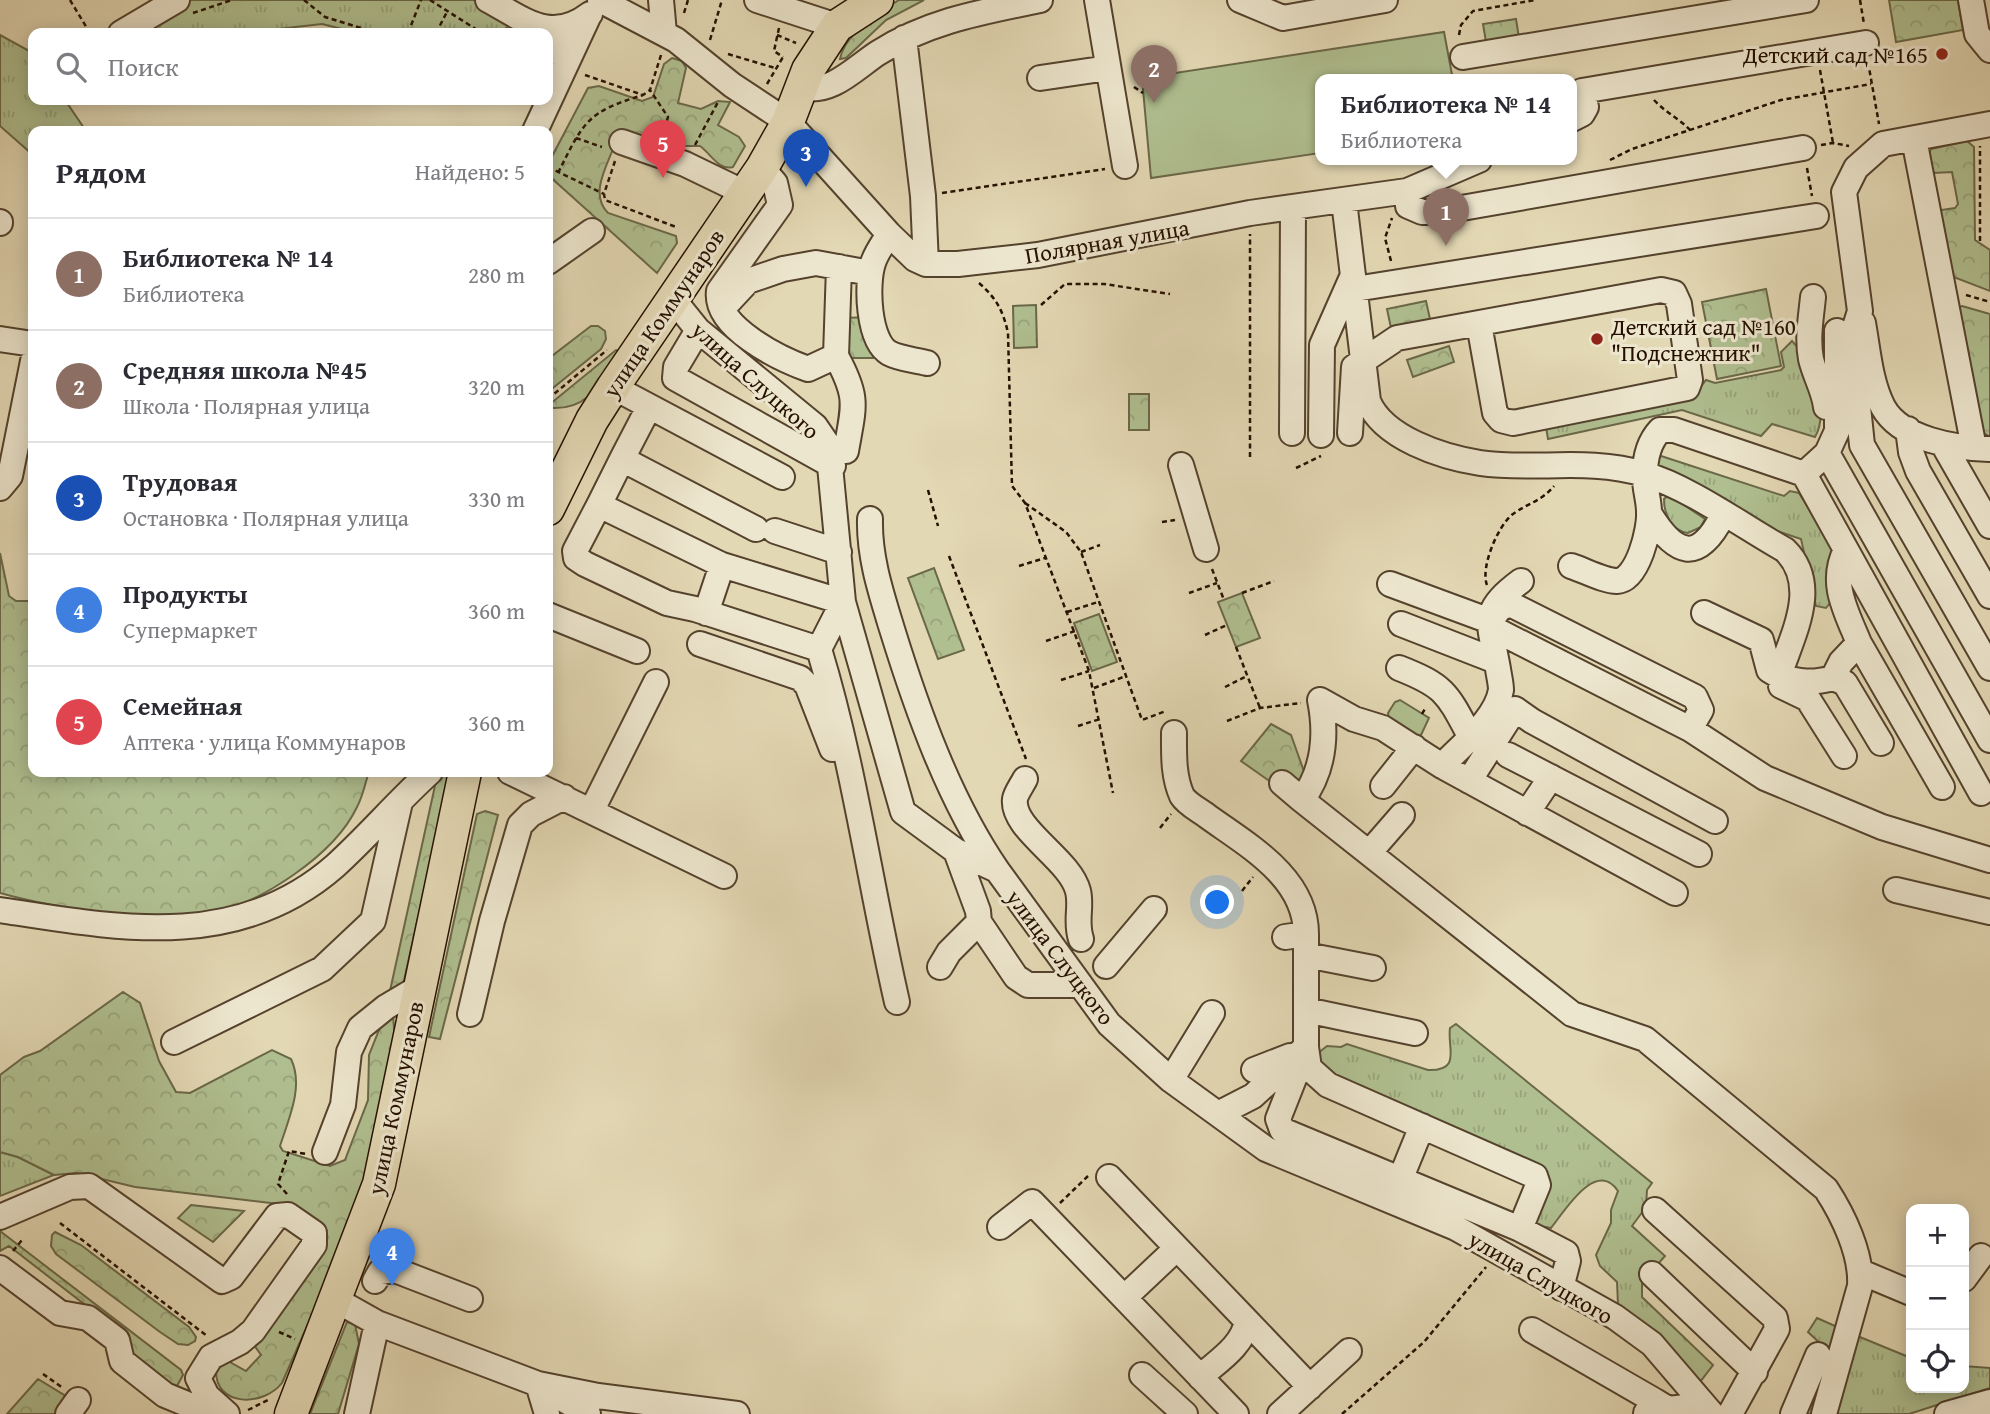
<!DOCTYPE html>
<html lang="ru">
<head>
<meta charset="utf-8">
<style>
  :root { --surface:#fff; --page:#f2f2f3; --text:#2b2b33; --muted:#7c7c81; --line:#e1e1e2; --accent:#8f2418 }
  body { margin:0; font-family:"Gentium Book Plus",serif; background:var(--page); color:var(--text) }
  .controls { position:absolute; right:21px; bottom:21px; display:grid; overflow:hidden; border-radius:14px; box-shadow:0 4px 18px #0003 }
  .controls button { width:63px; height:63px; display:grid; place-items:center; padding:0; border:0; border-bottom:2px solid var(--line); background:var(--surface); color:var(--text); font:35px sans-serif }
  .you { position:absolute; left:1218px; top:903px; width:24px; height:24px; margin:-18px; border:5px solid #fff; border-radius:50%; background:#1a73e8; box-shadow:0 0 0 10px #1a73e833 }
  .badge { display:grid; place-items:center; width:46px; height:46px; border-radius:50%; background:var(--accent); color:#fff; font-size:23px; font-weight:700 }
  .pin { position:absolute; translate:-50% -58px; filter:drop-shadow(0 2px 4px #0008) }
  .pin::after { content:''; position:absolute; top:37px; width:24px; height:21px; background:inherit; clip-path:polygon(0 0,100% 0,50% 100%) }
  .popup { position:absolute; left:1315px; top:74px; width:262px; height:91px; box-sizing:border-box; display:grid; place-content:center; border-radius:14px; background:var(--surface); filter:drop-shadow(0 2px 5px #0005); font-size:23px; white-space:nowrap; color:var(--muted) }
  .popup b { font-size:26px; color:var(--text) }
  .popup::after { content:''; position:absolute; left:50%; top:100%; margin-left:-14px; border:14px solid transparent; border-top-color:var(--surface) }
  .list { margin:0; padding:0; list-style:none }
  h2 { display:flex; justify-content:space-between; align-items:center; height:91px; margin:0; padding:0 28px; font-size:30px }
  h2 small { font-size:23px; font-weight:400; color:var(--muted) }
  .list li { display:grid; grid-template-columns:46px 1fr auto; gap:21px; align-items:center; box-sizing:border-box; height:112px; padding:0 28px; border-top:2px solid var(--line) }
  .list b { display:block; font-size:26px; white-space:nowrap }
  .list p { margin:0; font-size:23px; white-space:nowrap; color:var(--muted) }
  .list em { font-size:23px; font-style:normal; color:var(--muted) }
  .icon { flex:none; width:38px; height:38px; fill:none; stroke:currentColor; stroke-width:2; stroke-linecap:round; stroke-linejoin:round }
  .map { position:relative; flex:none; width:1990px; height:1414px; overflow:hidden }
  .search { position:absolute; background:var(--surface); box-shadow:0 4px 18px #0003; left:28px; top:28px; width:525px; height:77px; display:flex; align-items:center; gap:18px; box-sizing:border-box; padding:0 24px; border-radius:14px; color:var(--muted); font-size:26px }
  .panel { position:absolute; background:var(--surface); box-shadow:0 4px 18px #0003; left:28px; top:126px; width:525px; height:651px; border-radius:14px }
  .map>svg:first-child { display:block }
  .grass { fill:url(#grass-tufts); stroke:#6a6848; stroke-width:2 }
  .forest { fill:url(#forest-crowns); stroke:#6a6848; stroke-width:2 }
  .pitch { fill:#b0bf90; stroke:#6a6848; stroke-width:2 }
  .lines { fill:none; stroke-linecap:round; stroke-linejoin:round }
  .minor-casing { stroke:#54422d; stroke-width:28 }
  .major-casing { stroke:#251000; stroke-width:35 }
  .path { stroke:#251000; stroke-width:2.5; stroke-dasharray:5 3.5; stroke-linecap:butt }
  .minor { stroke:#ede6ce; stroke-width:24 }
  .major { stroke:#e3d8b4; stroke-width:32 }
  .poi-dot { fill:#8f2418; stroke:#ede6ce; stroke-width:2.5 }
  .labels { text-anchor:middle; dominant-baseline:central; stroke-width:6; stroke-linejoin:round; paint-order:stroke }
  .poi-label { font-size:23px; fill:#251000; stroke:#ede6ce; text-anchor:end }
  .street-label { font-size:23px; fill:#251000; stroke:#ede6ce }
</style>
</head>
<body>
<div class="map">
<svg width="1990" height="1414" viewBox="0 0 1990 1414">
  <defs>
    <pattern id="grass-tufts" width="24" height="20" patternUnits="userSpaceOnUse" patternTransform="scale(1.75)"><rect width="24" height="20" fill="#b0bf90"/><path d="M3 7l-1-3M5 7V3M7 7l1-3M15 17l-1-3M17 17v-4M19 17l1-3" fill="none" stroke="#97a37a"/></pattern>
    <pattern id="forest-crowns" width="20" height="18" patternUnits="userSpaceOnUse" patternTransform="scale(1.75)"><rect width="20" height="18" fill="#b0bf90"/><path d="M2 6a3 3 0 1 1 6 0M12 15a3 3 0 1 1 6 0" fill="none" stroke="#97a37a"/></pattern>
  </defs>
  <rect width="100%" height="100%" fill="#e3d8b4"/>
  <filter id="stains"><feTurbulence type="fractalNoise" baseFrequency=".00286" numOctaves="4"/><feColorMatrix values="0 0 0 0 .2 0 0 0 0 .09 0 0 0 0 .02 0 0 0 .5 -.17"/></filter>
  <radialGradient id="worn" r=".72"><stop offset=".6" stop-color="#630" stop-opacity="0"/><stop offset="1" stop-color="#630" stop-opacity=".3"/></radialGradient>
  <path class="grass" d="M181 0H480L510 25 499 33H358L322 24 244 33H126Z
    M0 35 33 53V100H65L86 131H33V155L0 126Z
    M1792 341C1811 360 1830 412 1815 437L1772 424 1761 436 1682 410 1548 439 1546 427 1695 393 1706 380 1715 383 1781 370 1784 367 1781 352Z
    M1658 455 1784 496 1790 491 1799 493 1832 546 1830 603 1826 608 1816 606 1801 539 1768 528 1657 469Z
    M1669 495 1705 519 1701 527 1688 533C1671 531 1664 514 1664 499Z
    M1456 1024 1652 1183 1647 1190 1646 1207 1632 1226 1665 1256 1642 1282V1297L1713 1365 1700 1382 1618 1305 1617 1282 1600 1266 1596 1255 1611 1223V1210L1618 1191C1596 1158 1564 1212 1551 1228L1534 1225 1545 1185 1325 1074 1317 1054 1327 1046 1341 1047 1347 1044 1428 1070C1462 1071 1447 1048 1450 1028Z
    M0 1152 18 1157 54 1175 0 1196Z
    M1817 1318 1842 1329 1816 1414H1800L1823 1346 1808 1332Z
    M1855 1335 1911 1358V1388H1964V1366L1990 1368V1388L1909 1414H1833Z"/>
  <path class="forest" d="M899 0H924L886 20 846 58 840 59C844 35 879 12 899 0Z
    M1889 0H1958L1963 30 1896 42Z
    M1516 19 1519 38 1486 42 1483 24Z
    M672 58 682 61 686 68 678 103 701 109 718 101 730 102 718 125 739 137 745 146 733 167C719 171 711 154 700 146H684L678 151 615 144C607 166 589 194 608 213L676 236 677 243 657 273 548 175V164L588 88 599 86 642 101 653 97 664 64Z
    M1967 141 1974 147 1975 240 1990 250V291L1951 276 1941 215V210L1955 208 1958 204 1952 172 1934 173 1928 155 1931 149Z
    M1766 289 1781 366 1717 379 1702 302Z
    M1426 301 1430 319 1391 328 1387 309Z
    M1036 305 1037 347 1014 348 1013 306Z
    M1962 306 1990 314V437L1979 430 1957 308Z
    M870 317 873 358H844L843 318Z
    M591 326H598L605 331 606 339 601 349 548 392V359Z
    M1449 346 1454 362 1413 377 1407 360Z
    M616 350 619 351C599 381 592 410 551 408L550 404Z
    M1129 394H1149V430H1129Z
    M0 553 9 596 16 601H33V772H193L214 776 225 772H369C365 783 363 796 357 807 334 856 261 902 210 915 166 927 46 906 0 893Z
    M934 568 964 650 938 659 908 578Z
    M1242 593 1260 638 1236 647 1218 602Z
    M1099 614 1117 662 1092 671 1074 623Z
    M1271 724 1291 735 1306 777 1302 783 1275 785 1241 761Z
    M438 772H448L449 778 403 985 388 1000Z
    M485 811 498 815 440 1039 429 1037 477 814Z
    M123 992 140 1003 159 1061 176 1092 190 1093 272 1050 291 1059C304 1086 289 1118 280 1146L283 1151 330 1166 345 1160 368 1100 369 1055 385 1015H393L395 1041 358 1210 282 1383C263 1407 215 1407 216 1370L219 1365 228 1361 246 1371 261 1355 254 1345 321 1243 287 1205 135 1187 77 1173 54 1175 18 1157 0 1152V1075L24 1057 40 1051Z
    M191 1205 244 1211 213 1242 178 1218Z
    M0 1231 181 1370 183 1375 177 1386 172 1388 129 1357 84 1304 9 1246 0 1251Z
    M55 1232 81 1245 189 1327 196 1337 195 1341 188 1345 178 1344 160 1332 56 1254 51 1246 52 1235Z
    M347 1322 355 1324 359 1344 338 1414H310Z
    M38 1379 69 1398 63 1414H7Z"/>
  <path class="pitch" d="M1444 32 1453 80H1320V153L1151 178 1142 78Z
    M1400 700 1429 718 1421 735 1415 736 1389 719 1388 713 1395 702Z"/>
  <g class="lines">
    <defs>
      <path id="minor" d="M488 0C525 20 551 44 590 14
        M600 0 676 40 732 85 788 122 889 234 915 259 926 264H958L1038 255 1250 213 1407 191 1479 160
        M661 0 664 33
        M757 0 837 26
        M1097 0 1125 166
        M1240 0 1283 18 1385 0
        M1971 0 1977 34 1990 50
        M121 33 177 0
        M904 38 923 196 926 264
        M548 52 562 29
        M1463 57 1806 0
        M1040 78 1108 68
        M802 87C831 95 855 68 878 53 928 21 982 12 1040 0
        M1572 119 1582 114 1586 107 1582 91 1866 43
        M1990 124 1883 144 1856 168 1844 192 1860 311 1851 340 1862 445 1990 668
        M535 131 589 15
        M1914 139 1974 448
        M622 142 685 164 745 193
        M762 168 775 183 780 205 719 291C714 327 780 359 808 369L836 356C859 398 854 405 846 451
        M1407 191 1408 206 1422 212H1439L1803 148
        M1344 201 1368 401C1383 438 1442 457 1480 463 1535 471 1587 457 1644 474 1689 487 1744 527 1785 550 1821 586 1792 635 1779 676 1799 682 1812 684 1833 678L1841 662 1859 643C1846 611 1829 583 1846 550
        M0 223V222
        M889 234C883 244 876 253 873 263 866 284 868 341 889 353 900 359 916 360 927 363
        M548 262 592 231
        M1355 289 1816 216
        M1813 297C1811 318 1807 338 1811 359 1815 376 1824 390 1826 407
        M673 299 698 330 815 426 828 445 843 602 903 812 956 851 997 870 1109 1024 1171 1080 1266 1149 1456 1228 1615 1317 1652 1344 1712 1414
        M722 309 748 281 783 269 816 263 870 273
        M1863 323C1868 350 1870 382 1883 407 1901 440 1956 448 1989 449
        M698 330 676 367 675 378 833 466
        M1837 331V431L1827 453 1804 474 1981 793
        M0 339 33 344
        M836 356 839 267
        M613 387 782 477
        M649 407 622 459 756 529
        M1908 429 1911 452 1918 471 1990 596
        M1292 433 1293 208
        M1350 433 1354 367 1397 338 1661 290 1674 293 1679 304 1690 380 1687 388 1513 423 1501 420 1495 413 1479 324
        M1321 435 1322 345 1353 275
        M1943 444 1990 526
        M1827 453 1990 740
        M622 459 599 505 722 565 843 602 819 649C854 764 870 884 897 1002
        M1181 465 1206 549
        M0 488 10 476 33 361
        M599 505 575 551 576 558 585 564 667 603 695 609 819 649
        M1649 513C1675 555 1698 565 1723 515
        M870 519C869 557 881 593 892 629 917 710 949 800 997 870
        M775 531 839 552
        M1571 566C1584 570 1604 581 1617 581 1638 580 1650 529 1649 512 1649 499 1644 487 1645 474 1645 458 1649 442 1660 430H1674L1804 474
        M1390 584 1490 621 1501 607 1512 605 1695 697 1701 710 1690 729
        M706 613 722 565
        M1704 613 1761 640 1769 670 1779 676
        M548 615 637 651
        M1401 624 1496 661
        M1490 627 1690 729 1765 778 1882 827 1990 860
        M1859 643 1942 787
        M700 644 800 678 807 685 832 749
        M1399 668C1445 686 1447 693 1470 736
        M1833 678 1845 683 1881 743
        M1781 686 1808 699 1844 756
        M1320 700C1327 735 1324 770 1302 800L1572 1014 1645 1039 1826 1189C1843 1215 1862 1254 1860 1286L1824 1414
        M1320 700 1354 719 1383 728 1442 766 1675 893
        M1174 733C1174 754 1173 776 1182 796 1187 804 1199 810 1207 816 1247 845 1306 877 1306 934L1285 937
        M1508 755 1699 854
        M1442 766C1461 745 1496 720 1501 690 1501 684 1499 676 1498 669 1490 622 1478 613 1521 581
        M510 772 724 876
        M1025 779C1022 785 1016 793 1015 799 1011 829 1070 859 1078 891 1082 907 1075 921 1081 939
        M1469 781 1515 709 1532 721 1715 821
        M1282 783 1302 800
        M1383 786 1414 747
        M592 810 656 682
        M1527 813 1551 777
        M1369 853 1402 815
        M1896 890 1990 912
        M0 910C117 928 237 952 335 866 368 836 397 802 430 772
        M979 922 1016 977 1028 985H1078
        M1306 955 1373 968
        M1106 966 1154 909
        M940 967 949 952 979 922 978 911 956 851
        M1306 1010 1415 1033
        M470 1014 492 921 520 825 531 814 564 797
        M174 1042 322 969 373 921 400 802
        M1306 1047 1309 1068 1328 1085 1535 1176 1538 1185 1520 1229 1566 1253 1568 1261 1561 1288
        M1306 1048 1278 1119 1282 1130 1520 1229
        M1254 1070 1290 1056
        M1171 1080 1212 1013
        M1218 1114 1253 1096 1306 1047V934
        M325 1152 343 1105 349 1052 360 1028 386 1007 418 988
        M1109 1177 1247 1321C1243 1346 1218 1361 1200 1377
        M1400 1180 1422 1126
        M1655 1210 1775 1318 1777 1329 1730 1414
        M0 1217 70 1187 89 1186 222 1281 231 1277 277 1216 288 1215 314 1233V1245L253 1331 240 1342 211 1357 198 1378 207 1396 227 1414
        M1000 1227 1032 1202 1236 1414
        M0 1268 60 1313 88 1318 117 1340 122 1361 165 1395 199 1409 218 1407
        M1861 1272 1911 1293
        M1652 1274 1755 1372
        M1964 1279 1981 1256
        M375 1281 380 1272 395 1270 470 1299
        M1125 1297 1177 1248
        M336 1300 377 1323 538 1384 547 1414
        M1247 1321 1310 1387
        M1532 1330 1655 1401
        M1142 1375 1185 1414
        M538 1384 598 1396 737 1414
        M551 1392 588 1414
        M1646 1413 1655 1401 1668 1409 1704 1405
        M68 1414 78 1400
        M357 1414 377 1323
        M1280 1414 1349 1351
        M1793 1414 1818 1355
        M1947 1414 1990 1402"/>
      <path id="major" d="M548 509 592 420 613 387 762 168 788 122 808 70 837 26 877 0
        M291 1414 379 1184 465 772"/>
    </defs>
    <use href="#minor" class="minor-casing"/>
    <use href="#major" class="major-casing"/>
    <path class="path" d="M70 0 90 33
      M304 0 325 17 377 33
      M430 0 482 33
      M1860 0 1864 24
      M193 13 232 0
      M684 13 688 0
      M779 28 774 51 783 57
      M408 33 421 0
      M436 33 448 10
      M777 35 796 43
      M1459 35 1461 25 1473 11 1535 0
      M710 40 722 0
      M728 54 775 68
      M661 55 650 90 668 117 663 134
      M1868 62 1879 124
      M1820 70 1833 143
      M585 75 643 95 650 90
      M767 84 783 57
      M1134 87 1143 93
      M1654 100C1666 113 1680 119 1691 131
      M576 138 602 147
      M695 145 718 102
      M1821 145 1833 143 1849 146
      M1610 160 1632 149 1781 100 1871 84
      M615 161 604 194 605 200 676 227
      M548 167 604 194
      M1807 168 1812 196
      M558 173C584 121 587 112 643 95
      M942 193 1105 169
      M1980 241V146
      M1391 261 1385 238 1392 218
      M979 283C996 298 1003 310 1008 333L1012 486 1025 503 1089 671 1113 793
      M1966 295 1990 302
      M1041 305 1065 284H1104L1170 294
      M548 399 607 350
      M1250 457V234
      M1296 468 1321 456
      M928 490 938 526
      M1025 503 1066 532 1081 552 1142 720 1166 711
      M1162 522 1175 520
      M548 541 551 533
      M1081 552 1100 545
      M949 556 1026 759
      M1019 566 1045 558
      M548 567 556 564
      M1212 569 1224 600
      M1487 585C1480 568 1498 525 1513 514 1528 503 1542 501 1554 486
      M1189 593 1217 583
      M1242 593 1274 581
      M1067 612 1098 602
      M1205 635 1227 625
      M1046 641 1075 631
      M1236 647 1260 708
      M1061 680 1089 671
      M1225 687 1247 676
      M1094 688 1126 676
      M1422 714 1426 707
      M1227 721 1260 708 1301 703
      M1078 726 1100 719
      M1160 828 1171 814
      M1242 891 1253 877
      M287 1194 278 1184 289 1151 306 1154
      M1060 1203 1088 1176
      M60 1223 207 1336
      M13 1251 22 1240
      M279 1332 295 1339
      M43 1374 63 1388
      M248 1410 270 1399
      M1342 1414 1424 1342 1486 1267"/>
    <use href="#minor" class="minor"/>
    <use href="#major" class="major"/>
  </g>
  <g class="poi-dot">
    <circle cx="1942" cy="54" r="7"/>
    <circle cx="1597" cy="339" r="7"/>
  </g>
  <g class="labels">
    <g class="poi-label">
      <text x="1928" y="54">Детский сад №165</text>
      <text x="1611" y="326" text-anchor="start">Детский сад №160<tspan x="1611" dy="26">"Подснежник"</tspan></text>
    </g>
    <g class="street-label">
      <text transform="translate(1107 241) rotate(-10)">Полярная улица</text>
      <text transform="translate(663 313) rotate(-56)">улица Коммунаров</text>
      <text transform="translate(756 380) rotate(42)">улица Слуцкого</text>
      <text transform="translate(1061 957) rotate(53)">улица Слуцкого</text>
      <text transform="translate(395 1098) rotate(-78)">улица Коммунаров</text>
      <text transform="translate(1541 1277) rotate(30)">улица Слуцкого</text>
    </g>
  </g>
  <rect width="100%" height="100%" filter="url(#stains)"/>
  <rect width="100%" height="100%" fill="url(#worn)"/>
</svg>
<div class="controls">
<button>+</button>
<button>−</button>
<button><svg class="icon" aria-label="locate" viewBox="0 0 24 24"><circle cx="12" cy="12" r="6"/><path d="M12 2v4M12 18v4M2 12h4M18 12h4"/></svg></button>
</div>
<div class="you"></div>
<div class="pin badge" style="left:1446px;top:246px;background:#8d6e63">1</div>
<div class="popup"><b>Библиотека № 14</b>Библиотека</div>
<div class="pin badge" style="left:1154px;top:103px;background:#8d6e63">2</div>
<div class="pin badge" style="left:806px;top:187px;background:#1a4fb4">3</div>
<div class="pin badge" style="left:392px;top:1286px;background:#3f7fe0">4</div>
<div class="pin badge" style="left:663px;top:178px;background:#e0444e">5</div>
<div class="search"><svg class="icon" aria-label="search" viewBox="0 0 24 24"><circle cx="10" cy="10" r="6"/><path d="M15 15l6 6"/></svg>Поиск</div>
<section class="panel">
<h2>Рядом<small>Найдено: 5</small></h2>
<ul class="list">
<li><span class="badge" style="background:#8d6e63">1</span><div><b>Библиотека № 14</b><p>Библиотека</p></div><em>280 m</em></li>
<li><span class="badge" style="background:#8d6e63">2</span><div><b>Средняя школа №45</b><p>Школа · Полярная улица</p></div><em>320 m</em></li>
<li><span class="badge" style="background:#1a4fb4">3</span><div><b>Трудовая</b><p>Остановка · Полярная улица</p></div><em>330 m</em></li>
<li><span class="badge" style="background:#3f7fe0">4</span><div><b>Продукты</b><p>Супермаркет</p></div><em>360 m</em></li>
<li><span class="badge" style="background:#e0444e">5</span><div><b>Семейная</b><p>Аптека · улица Коммунаров</p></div><em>360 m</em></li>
</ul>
</section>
</div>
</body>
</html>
